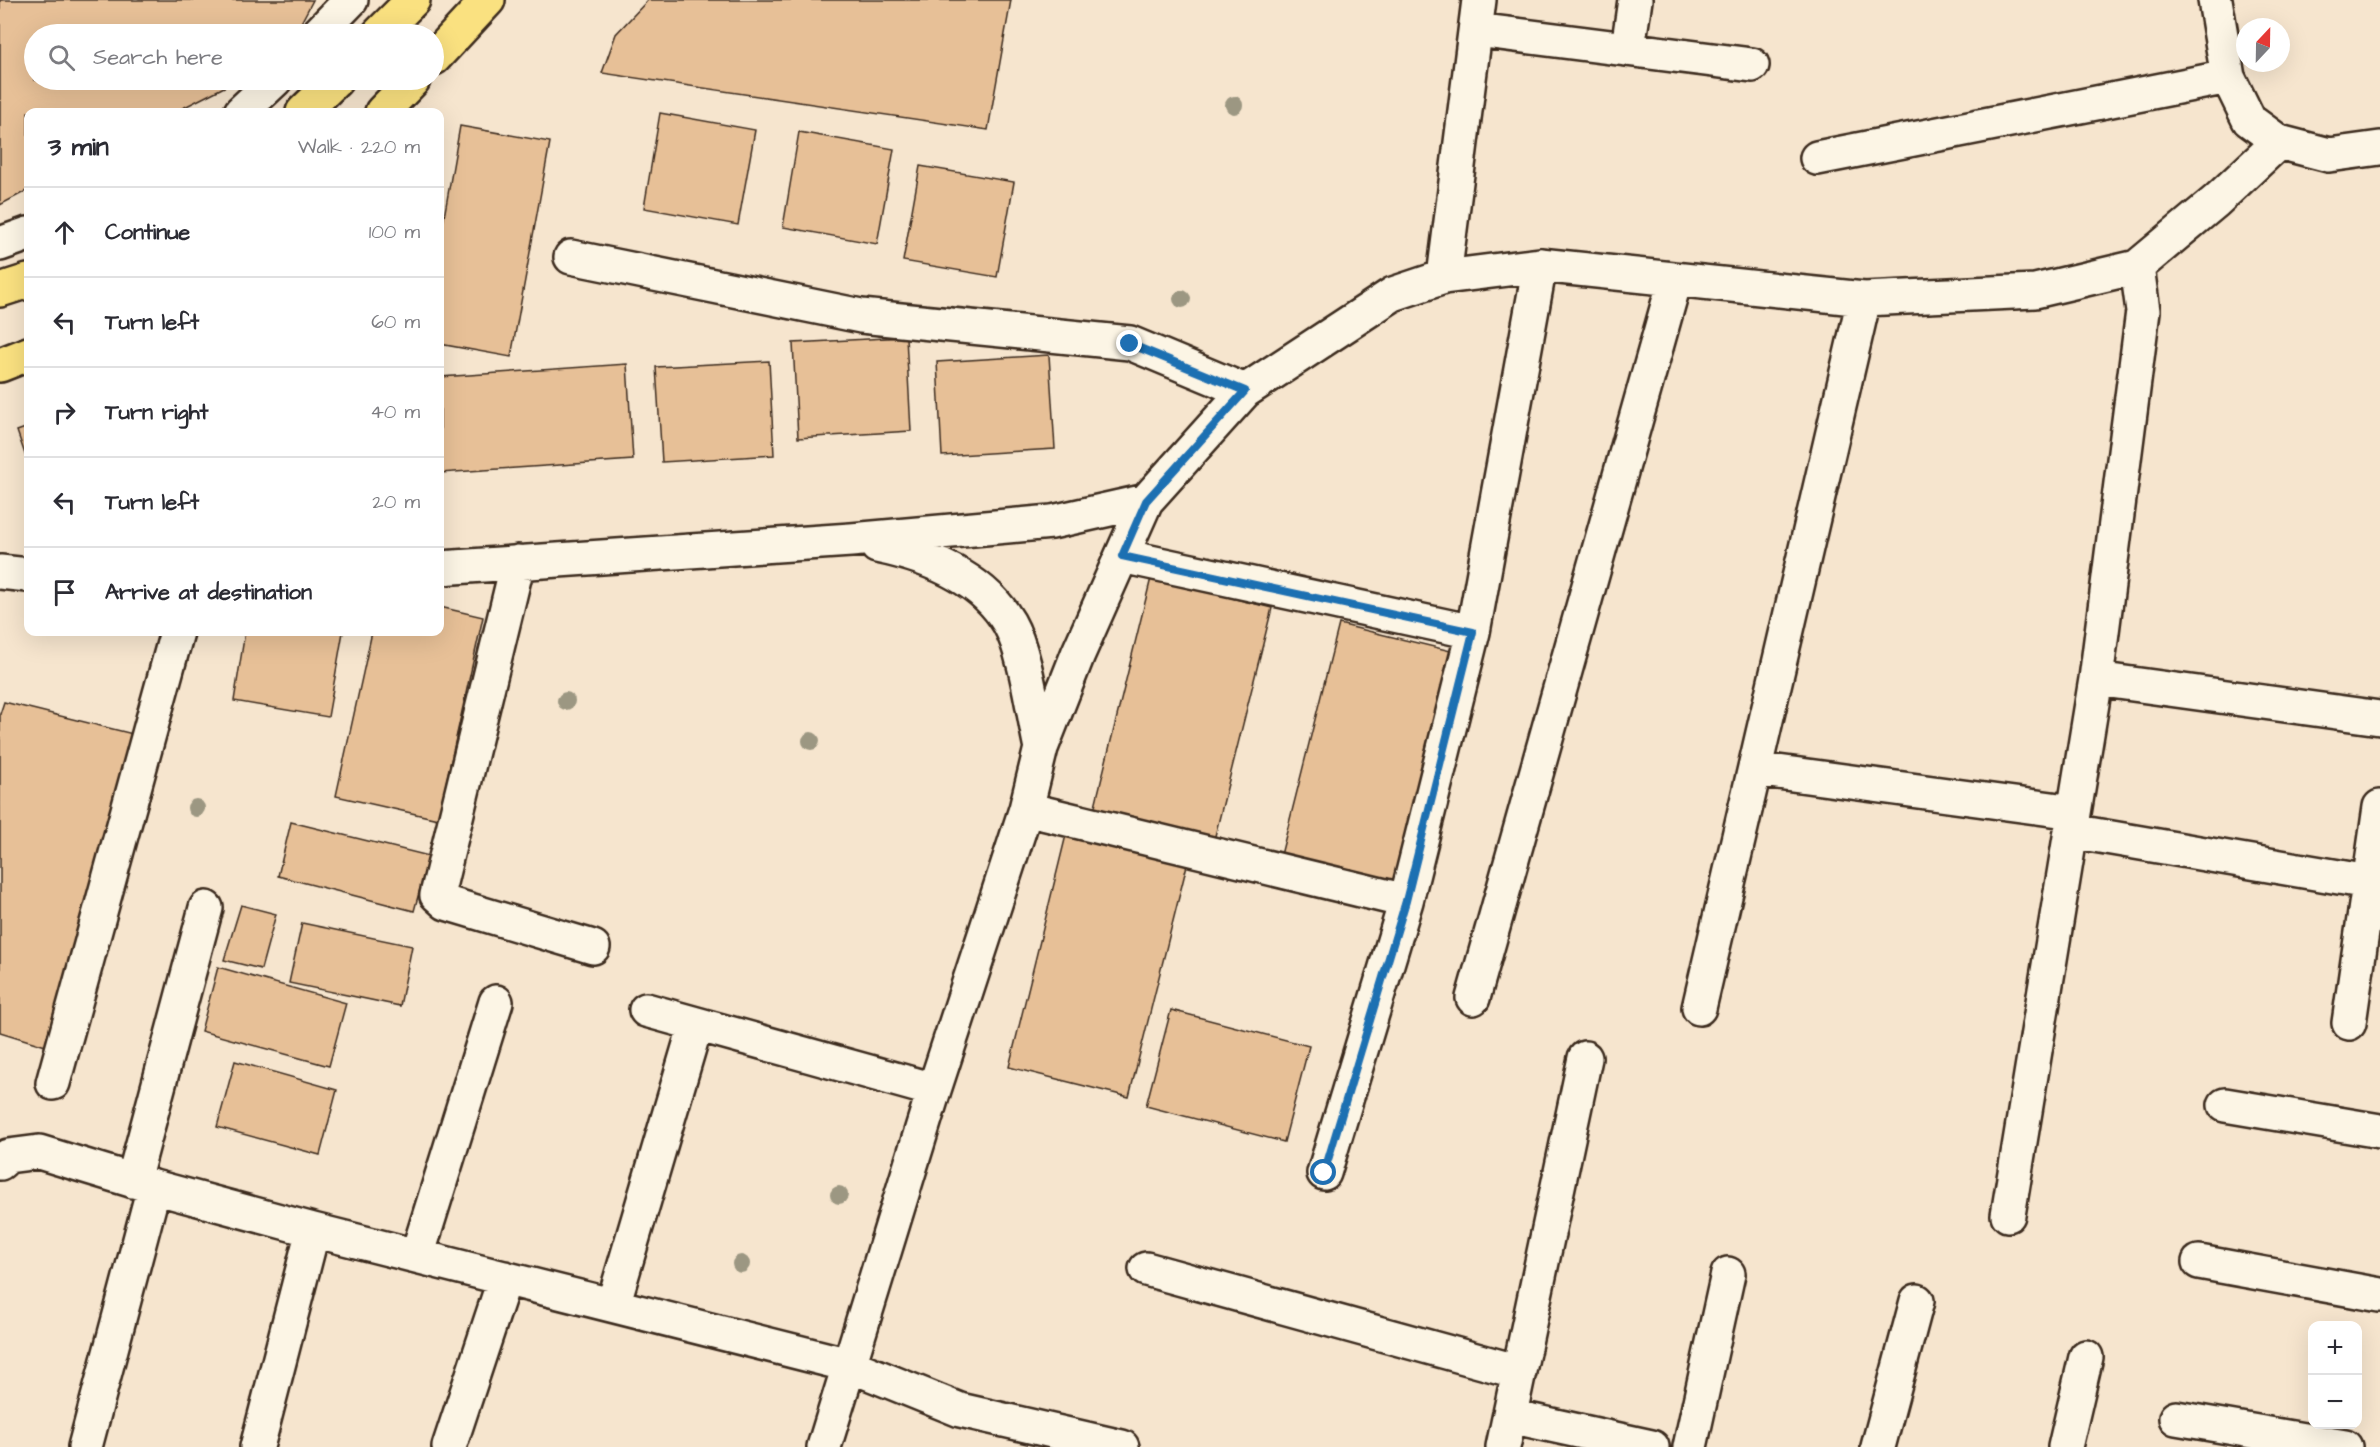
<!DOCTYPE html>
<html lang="en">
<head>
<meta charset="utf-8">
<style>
  :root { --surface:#fff; --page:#f7f7f7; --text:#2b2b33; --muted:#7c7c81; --line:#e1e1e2 }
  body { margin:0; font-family:"Architects Daughter",sans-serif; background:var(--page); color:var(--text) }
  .controls { position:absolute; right:18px; bottom:18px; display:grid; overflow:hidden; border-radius:12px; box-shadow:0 6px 24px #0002 }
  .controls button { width:54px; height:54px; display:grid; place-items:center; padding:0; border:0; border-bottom:2px solid var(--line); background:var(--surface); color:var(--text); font:30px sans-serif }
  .compass { position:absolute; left:2236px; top:18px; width:54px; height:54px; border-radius:50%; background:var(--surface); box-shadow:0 6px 24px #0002; rotate:22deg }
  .stop { position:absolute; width:18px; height:18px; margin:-14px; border:4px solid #1f6fb2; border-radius:50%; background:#fff }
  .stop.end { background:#1f6fb2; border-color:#fff; box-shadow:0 2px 6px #0008 }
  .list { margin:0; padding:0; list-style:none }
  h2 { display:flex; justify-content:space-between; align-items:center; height:78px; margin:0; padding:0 24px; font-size:26px }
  h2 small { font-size:20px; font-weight:400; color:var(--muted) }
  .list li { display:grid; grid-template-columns:39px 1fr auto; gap:18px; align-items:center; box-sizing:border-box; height:90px; padding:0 24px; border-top:2px solid var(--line) }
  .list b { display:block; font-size:22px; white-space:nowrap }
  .list em { font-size:20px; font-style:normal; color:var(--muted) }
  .icon { flex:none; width:33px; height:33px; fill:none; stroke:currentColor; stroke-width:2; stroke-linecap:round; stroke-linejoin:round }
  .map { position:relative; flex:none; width:2380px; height:1447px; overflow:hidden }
  .search { position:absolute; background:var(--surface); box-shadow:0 6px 24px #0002; left:24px; top:24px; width:420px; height:66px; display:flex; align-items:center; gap:15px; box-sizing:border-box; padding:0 21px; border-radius:33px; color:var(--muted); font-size:22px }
  .panel { position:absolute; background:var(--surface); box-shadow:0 6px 24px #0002; left:24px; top:108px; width:420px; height:528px; border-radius:12px }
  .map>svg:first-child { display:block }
  .building { fill:#e7c097; stroke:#3b2a1e; stroke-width:1.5 }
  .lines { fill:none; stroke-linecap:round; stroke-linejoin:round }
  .minor-casing { stroke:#3b2a1e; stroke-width:38 }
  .major-casing { stroke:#3b2a1e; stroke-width:38 }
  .minor { stroke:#fcf5e5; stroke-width:33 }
  .major { stroke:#fae180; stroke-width:33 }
  .tree { fill:#9c9782 }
  .route { stroke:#1f6fb2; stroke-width:8 }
</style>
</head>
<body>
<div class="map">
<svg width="2380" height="1447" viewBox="0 0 2380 1447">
  <rect width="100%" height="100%" fill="#f6e5ce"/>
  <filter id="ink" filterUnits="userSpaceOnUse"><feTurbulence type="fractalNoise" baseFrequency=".0167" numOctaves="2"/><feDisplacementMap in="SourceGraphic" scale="12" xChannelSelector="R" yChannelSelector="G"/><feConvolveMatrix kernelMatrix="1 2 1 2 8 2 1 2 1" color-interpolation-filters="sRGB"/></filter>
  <g filter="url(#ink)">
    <path class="building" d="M0 0H313L295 34H34V80H238L175 112H28V190L0 205Z
      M648 0H1011L988 130 602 73 616 34Z
      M660 113 755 130 738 225 644 208Z
      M460 126 550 142 511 357 440 344V240Z
      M799 132 894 149 877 244 783 227Z
      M920 166 1014 182 997 277 903 261Z
      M906 337 911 431 798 438 793 343Z
      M1049 355 1055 449 942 456 937 362Z
      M769 361 774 455 662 462 656 367Z
      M627 364 633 460 440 473V377Z
      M28 427V463L17 431Z
      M1151 578 1272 608 1213 844 1093 814Z
      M440 607 483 617 438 819 336 796 372 632H440Z
      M1339 624 1459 653 1401 889 1280 859Z
      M245 632H343L328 717 234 701Z
      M4 702 137 735 52 1048 0 1032V714Z
      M291 822 429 856 414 911 278 876Z
      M1067 831 1188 861 1129 1097 1009 1067Z
      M241 905 276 914 261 969 224 960Z
      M302 923 412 946 400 1006 289 983Z
      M218 967 346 1003 329 1066 201 1031Z
      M1171 1010 1309 1046 1284 1142 1146 1106Z
      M235 1061 337 1090 320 1155 217 1127Z"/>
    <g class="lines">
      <defs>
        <path id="minor" d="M2215 0 2228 77 2249 120 2279 142 2329 155 2380 148
          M1476 30 1752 65
          M318 34 351 0
          M1628 48 1635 0
          M241 112 275 80
          M1817 158 2228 77
          M0 244 28 234
          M571 257 861 316 1130 343 1245 391
          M1444 277 1479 0
          M877 546C926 556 982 577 1009 623 1026 653 1033 713 1041 748
          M1122 556 1473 632
          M518 562 437 895 446 903 593 947
          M440 568 851 540 1052 522 1146 501
          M0 572 28 575
          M2096 679 2380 718
          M1755 769 2074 812
          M1026 809 1406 901
          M2071 831 2380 884
          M1473 998 1675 280
          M1699 1008 1864 299
          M646 1010 934 1090
          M2349 1023 2380 807
          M53 1083 177 632
          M2225 1105 2380 1131
          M0 1163 8 1156 39 1152 154 1187 313 1230 849 1365 960 1410 1122 1447
          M1324 1173 1406 901 1473 632 1540 265
          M133 1181 206 908
          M2008 1215 2096 679 2143 311 2137 267
          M417 1256 496 1002
          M2199 1262 2380 1295
          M1146 1269 1519 1372
          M613 1305 696 1024
          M1510 1416 1652 1447
          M2176 1418 2345 1447
          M85 1447 154 1187
          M257 1447 313 1230
          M449 1447 505 1278
          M824 1447 934 1090 1026 809 1041 748 1078 654 1146 501 1245 391 1393 294 1444 277 1540 265 1864 299 2035 291 2137 267 2216 201 2279 142
          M1503 1447 1585 1058
          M1690 1447 1728 1274
          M1878 1447 1917 1301
          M2065 1447 2086 1357"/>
        <path id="major" d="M379 34 413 0
          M434 58 488 0
          M303 112 336 80
          M382 112 413 80
          M0 290 28 281
          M0 365 28 354"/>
      </defs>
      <use href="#minor" class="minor-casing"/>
      <use href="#major" class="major-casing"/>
      <use href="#minor" class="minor"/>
      <use href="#major" class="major"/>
    </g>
    <g class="tree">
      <circle cx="1234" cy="105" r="9"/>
      <circle cx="1182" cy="299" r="9"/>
      <circle cx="566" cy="701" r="9"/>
      <circle cx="811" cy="741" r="9"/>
      <circle cx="196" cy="808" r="9"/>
      <circle cx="839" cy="1195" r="9"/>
      <circle cx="741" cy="1264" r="9"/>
    </g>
  </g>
  <g class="lines" filter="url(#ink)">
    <path class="route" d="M1130 344 1245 391 1146 501 1122 556 1473 632 1406 901 1324 1173"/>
  </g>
</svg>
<div class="controls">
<button>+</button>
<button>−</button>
</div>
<svg class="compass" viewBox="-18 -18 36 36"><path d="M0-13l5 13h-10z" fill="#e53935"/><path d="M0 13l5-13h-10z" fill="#7c7c81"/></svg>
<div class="stop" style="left:1324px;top:1173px"></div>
<div class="stop end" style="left:1130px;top:344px"></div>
<div class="search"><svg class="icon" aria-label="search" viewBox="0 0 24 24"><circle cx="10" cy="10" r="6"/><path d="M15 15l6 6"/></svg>Search here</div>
<section class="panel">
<h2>3 min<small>Walk · 220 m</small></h2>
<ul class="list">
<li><svg class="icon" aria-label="ahead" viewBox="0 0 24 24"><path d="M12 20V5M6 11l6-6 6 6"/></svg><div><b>Continue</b></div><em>100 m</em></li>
<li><svg class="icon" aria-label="left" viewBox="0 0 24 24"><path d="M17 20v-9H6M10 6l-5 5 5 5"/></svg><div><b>Turn left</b></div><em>60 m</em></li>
<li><svg class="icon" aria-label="right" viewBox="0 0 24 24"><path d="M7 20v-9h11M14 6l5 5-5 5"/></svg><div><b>Turn right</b></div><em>40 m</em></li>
<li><svg class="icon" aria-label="left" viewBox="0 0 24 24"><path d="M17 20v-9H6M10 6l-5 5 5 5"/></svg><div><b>Turn left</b></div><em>20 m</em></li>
<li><svg class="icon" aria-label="arrive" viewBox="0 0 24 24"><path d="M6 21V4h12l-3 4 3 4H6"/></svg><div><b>Arrive at destination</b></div></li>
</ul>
</section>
</div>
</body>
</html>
